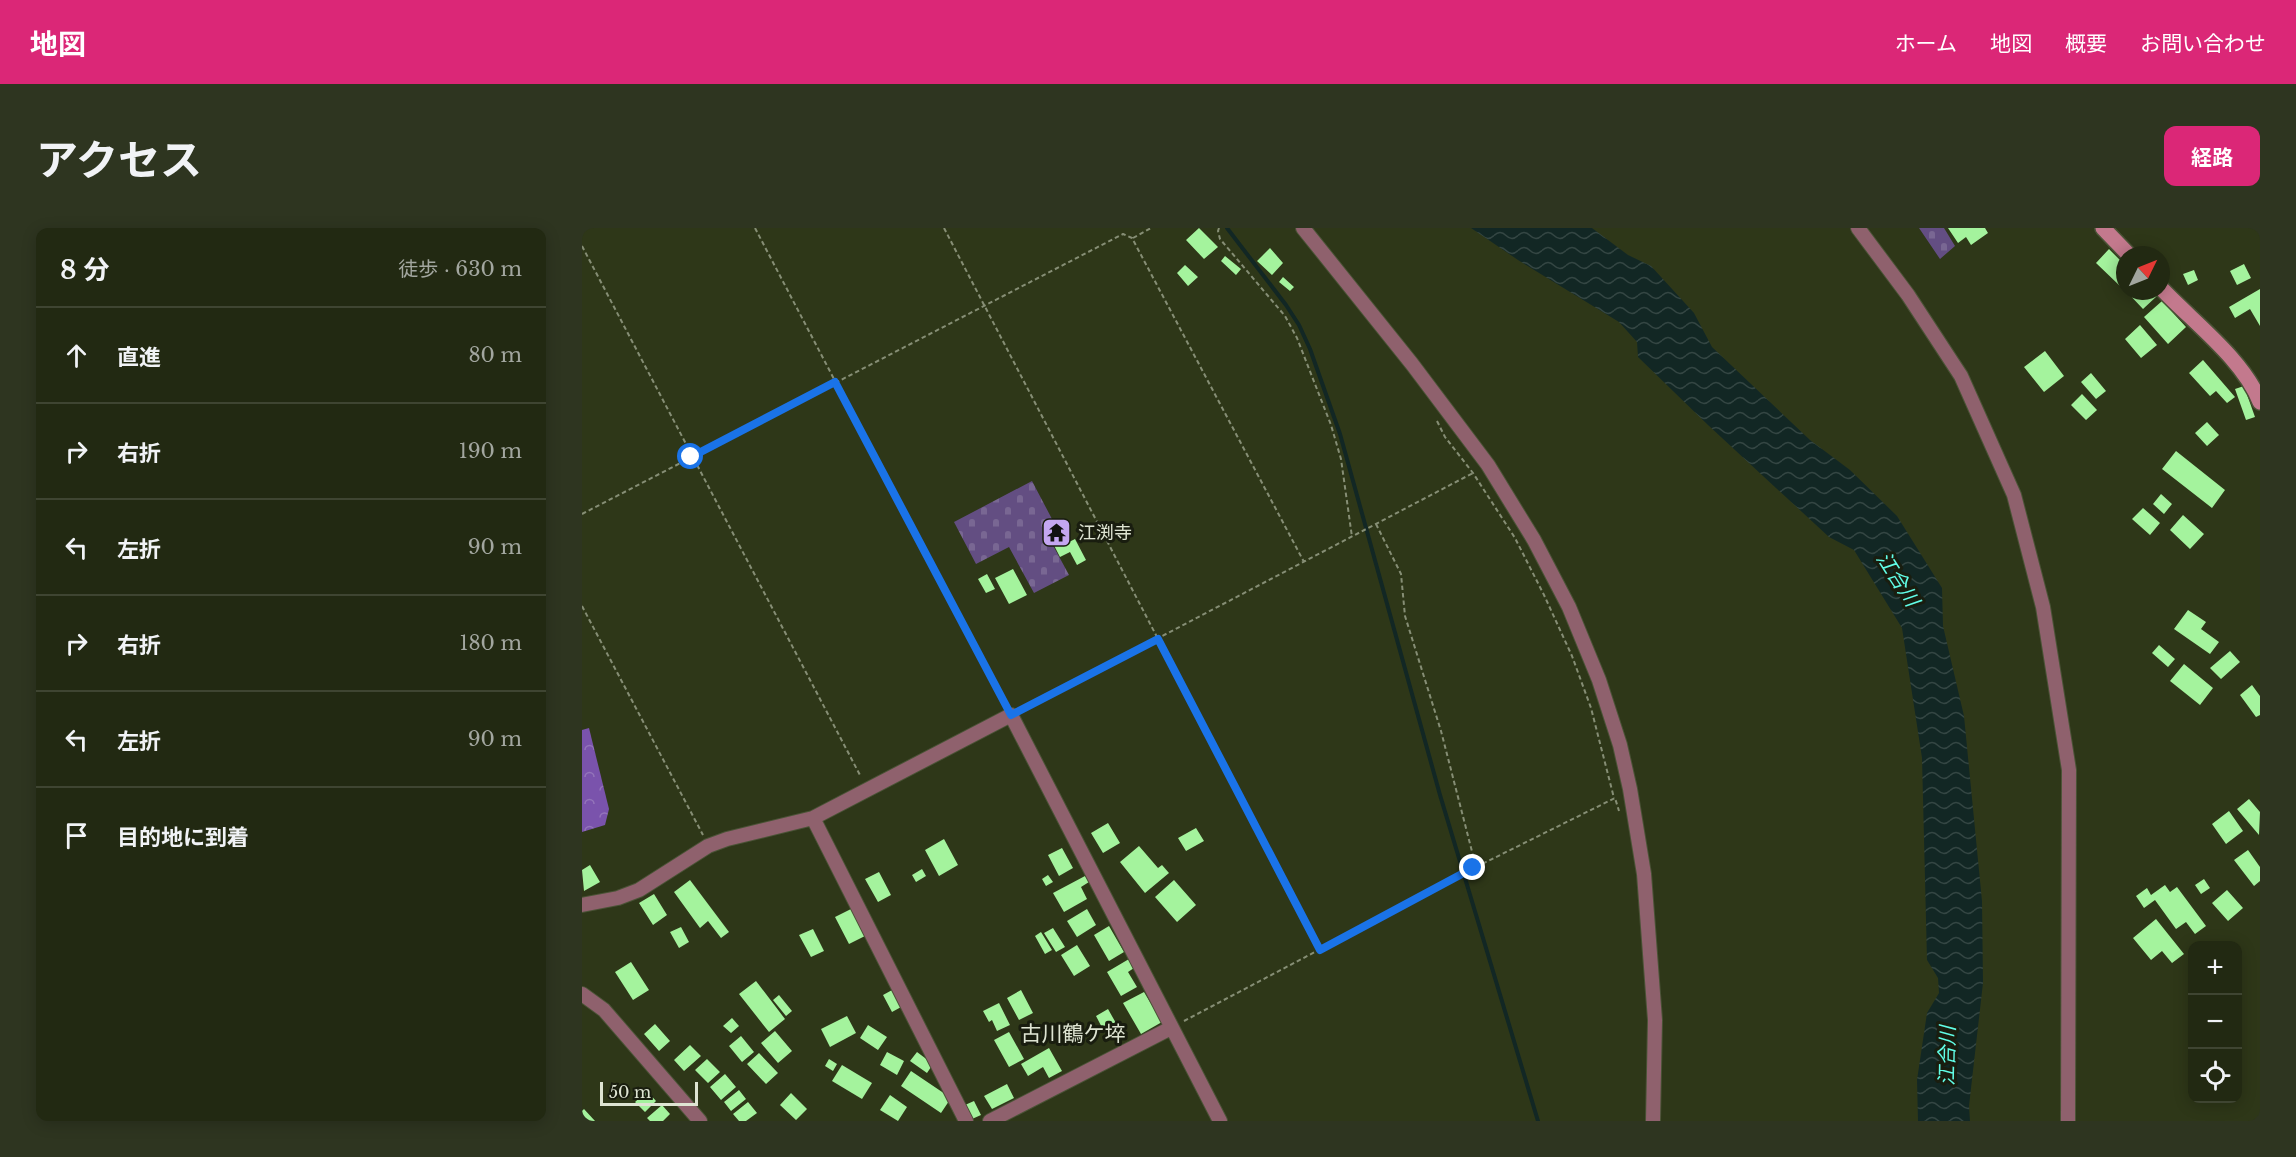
<!DOCTYPE html>
<html lang="ja">
<head>
<meta charset="utf-8">
<style>
  :root { --surface:#222912; --page:#2e3520; --text:#f1f3f6; --muted:#a2a69f; --line:#3f4532; --accent:#db2777 }
  body { margin:0; font-family:"Libre Baskerville","Noto Sans JP",serif; background:var(--page); color:var(--text) }
  .controls { position:absolute; right:18px; bottom:18px; display:grid; overflow:hidden; border-radius:12px; box-shadow:0 3px 15px #0003 }
  .controls button { width:54px; height:54px; display:grid; place-items:center; padding:0; border:0; border-bottom:2px solid var(--line); background:var(--surface); color:var(--text); font:30px sans-serif }
  .compass { position:absolute; left:1534px; top:18px; width:54px; height:54px; border-radius:50%; background:var(--surface); box-shadow:0 3px 15px #0003; rotate:47deg }
  .scale { position:absolute; left:18px; bottom:15px; width:98px; box-sizing:border-box; padding-left:6px; border:3px solid #dee4d2; border-top:0; font-size:16px; line-height:21px; white-space:nowrap; color:#dee4d2; -webkit-text-stroke:4px #191d0f; paint-order:stroke }
  .stop { position:absolute; width:18px; height:18px; margin:-14px; border:4px solid #1a73e8; border-radius:50%; background:#fff }
  .stop.end { background:#1a73e8; border-color:#fff; box-shadow:0 2px 6px #0008 }
  .list { margin:0; padding:0; list-style:none }
  h2 { display:flex; justify-content:space-between; align-items:center; height:78px; margin:0; padding:0 24px; font-size:26px }
  h2 small { font-size:20px; font-weight:400; color:var(--muted) }
  .list li { display:grid; grid-template-columns:39px 1fr auto; gap:18px; align-items:center; box-sizing:border-box; height:96px; padding:0 24px; border-top:2px solid var(--line) }
  .list b { display:block; font-size:22px; white-space:nowrap }
  .list em { font-size:20px; font-style:normal; color:var(--muted) }
  .icon { flex:none; width:33px; height:33px; fill:none; stroke:currentColor; stroke-width:2; stroke-linecap:round; stroke-linejoin:round }
  .map { position:relative; flex:none; width:1678px; height:893px; overflow:hidden; border-radius:12px }
  header { display:flex; align-items:center; gap:36px; box-sizing:border-box; height:84px; padding:0 30px; background:var(--accent); color:#fff }
  header strong { font-size:28px }
  nav { display:flex; gap:33px; margin-inline-start:auto; font-size:21px }
  .intro { display:flex; align-items:center; justify-content:space-between; box-sizing:border-box; height:144px; padding:0 36px }
  h1 { margin:0; font-size:42px }
  .button { padding:15px 27px; border-radius:12px; background:var(--accent); color:#fff; font-size:21px; font-weight:700 }
  main { display:flex; gap:36px; padding:0 36px }
  aside { flex:1; background:var(--surface); border-radius:12px; box-shadow:0 3px 15px #0003 }
  .map>svg:first-child { display:block }
  .forest { fill:url(#forest-crowns) }
  .cemetery { fill:url(#cemetery-stones) }
  .water { fill:url(#water-waves) }
  .lines { fill:none; stroke-linecap:round; stroke-linejoin:round }
  .stream { stroke:#122724; stroke-width:4 }
  .building { fill:#a4f39d }
  .street-casing { stroke:#4a5336; stroke-width:16 }
  .secondary-casing { stroke:#4a5336; stroke-width:18 }
  .path { stroke:#868e75; stroke-width:2; stroke-dasharray:4.5 3; stroke-linecap:butt }
  .street { stroke:#8f616d; stroke-width:14 }
  .secondary { stroke:#c3798d; stroke-width:15 }
  .route { stroke:#1a73e8; stroke-width:8 }
  .labels { text-anchor:middle; dominant-baseline:central; stroke-width:6; stroke-linejoin:round; paint-order:stroke }
  .poi-label { font-size:18px; fill:#dee4d2; stroke:#191d0f; text-anchor:start }
  .water-label { font-size:20px; font-style:italic; fill:#61fee8; stroke:#191d0f }
  .quarter-label { font-size:21px; fill:#dee4d2; stroke:#191d0f }
</style>
</head>
<body>
<header>
<strong>地図</strong>
<nav><a>ホーム</a><a>地図</a><a>概要</a><a>お問い合わせ</a></nav>
</header>
<div class="intro"><h1>アクセス</h1><a class="button">経路</a></div>
<main>
<aside>
<h2>8 分<small>徒歩 · 630 m</small></h2>
<ul class="list">
<li><svg class="icon" aria-label="ahead" viewBox="0 0 24 24"><path d="M12 20V5M6 11l6-6 6 6"/></svg><div><b>直進</b></div><em>80 m</em></li>
<li><svg class="icon" aria-label="right" viewBox="0 0 24 24"><path d="M7 20v-9h11M14 6l5 5-5 5"/></svg><div><b>右折</b></div><em>190 m</em></li>
<li><svg class="icon" aria-label="left" viewBox="0 0 24 24"><path d="M17 20v-9H6M10 6l-5 5 5 5"/></svg><div><b>左折</b></div><em>90 m</em></li>
<li><svg class="icon" aria-label="right" viewBox="0 0 24 24"><path d="M7 20v-9h11M14 6l5 5-5 5"/></svg><div><b>右折</b></div><em>180 m</em></li>
<li><svg class="icon" aria-label="left" viewBox="0 0 24 24"><path d="M17 20v-9H6M10 6l-5 5 5 5"/></svg><div><b>左折</b></div><em>90 m</em></li>
<li><svg class="icon" aria-label="arrive" viewBox="0 0 24 24"><path d="M6 21V4h12l-3 4 3 4H6"/></svg><div><b>目的地に到着</b></div></li>
</ul>
</aside>
<div class="map">
<svg width="1678" height="893" viewBox="0 0 1678 893">
  <defs>
    <pattern id="forest-crowns" width="20" height="18" patternUnits="userSpaceOnUse" patternTransform="scale(1.5)"><rect width="20" height="18" fill="#7a53ac"/><path d="M2 6a3 3 0 1 1 6 0M12 15a3 3 0 1 1 6 0" fill="none" stroke="#9374ba"/></pattern>
    <pattern id="cemetery-stones" width="16" height="16" patternUnits="userSpaceOnUse" patternTransform="scale(1.5)"><rect width="16" height="16" fill="#634e82"/><path d="M2 7V4a2 2 0 0 1 4 0v3zM10 15v-3a2 2 0 0 1 4 0v3z" fill="#796793"/></pattern>
    <pattern id="water-waves" width="16" height="10" patternUnits="userSpaceOnUse" patternTransform="scale(1.5)"><rect width="16" height="10" fill="#122724"/><path d="M0 5q4-4 8 0t8 0" fill="none" stroke="#344643"/></pattern>
  </defs>
  <rect width="100%" height="100%" fill="#2e3718"/>
  <path class="forest" d="M7 500 27 581 23 597 0 604V502Z"/>
  <path class="cemetery" d="M1337 0H1362L1373 18 1358 31Z
    M450 253 470 291 460 297 487 347 452 365 427 319 394 336 372 294Z"/>
  <path class="water" d="M889 0H1010L1046 27 1069 38 1112 85 1130 119 1228 212 1268 242 1315 288 1360 360 1361 398 1382 488 1400 673 1401 755 1387 878 1388 893H1336L1335 852 1345 785 1357 765 1356 750 1345 732 1340 530 1320 400 1272 322 1247 309 1126 197 1056 129 1055 114 1037 94 936 32Z"/>
  <g class="lines">
    <path class="stream" d="M645 0 704 77 717 97 728 121 758 206 858 567 956 893"/>
  </g>
  <path class="building" d="M617 0 636 19 622 31 604 12Z
    M1366 0H1403L1406 5 1389 17 1384 9 1376 15Z
    M688 20 701 35 690 47 675 33Z
    M1527 21 1543 37V53L1538 58 1514 35Z
    M643 28 659 41 654 47 639 33Z
    M1662 36 1669 50 1655 57 1648 43Z
    M603 37 616 49 606 58 595 45Z
    M1612 42 1616 52 1606 57 1601 46Z
    M701 49 712 59 708 63 697 54Z
    M1678 61V98L1668 81 1653 90 1647 79Z
    M1544 63H1571L1575 68 1561 81Z
    M1580 73 1604 99 1586 116 1562 89Z
    M1558 97 1575 117 1559 130 1543 111Z
    M1463 123 1482 148 1462 164 1442 139Z
    M1621 132 1653 169 1645 175 1634 163 1628 168 1607 145Z
    M1509 145 1524 163 1514 171 1499 154Z
    M1662 158 1673 189 1664 192 1653 161Z
    M1500 166 1515 182 1504 192 1489 177Z
    M1625 194 1637 207 1625 218 1613 205Z
    M1594 223 1643 262 1630 280 1580 241Z
    M1579 266 1590 276 1582 286 1571 276Z
    M1561 280 1578 295 1568 307 1550 291Z
    M1601 287 1622 306 1608 321 1588 302Z
    M475 291 487 314 493 311 504 332 495 337 488 324 478 329 462 298Z
    M431 341 445 367 427 376 413 350Z
    M405 346 413 361 404 365 396 351Z
    M1606 382 1624 394 1619 401 1637 414 1628 426 1592 401Z
    M1577 417 1593 431 1586 439 1570 425Z
    M1648 423 1658 434 1639 451 1628 440Z
    M1602 436 1631 460 1618 477 1588 453Z
    M1670 457 1678 468V487L1674 489 1658 467Z
    M1667 571 1678 584 1677 607 1655 581Z
    M1647 583 1661 603 1644 616 1630 596Z
    M526 595 538 615 521 625 509 605Z
    M614 600 622 613 604 623 596 610Z
    M362 611 376 637 357 648 343 622Z
    M557 618 576 640 580 637 587 645 563 665 538 634Z
    M480 620 491 640 477 648 466 627Z
    M1666 622 1678 639V653L1672 658 1652 632Z
    M8 637 18 654 2 663 0 642Z
    M340 641 344 648 334 654 330 647Z
    M297 644 309 667 296 674 283 651Z
    M466 647 471 654 464 658 460 651Z
    M503 648 507 654 499 659 505 671 482 684 471 665Z
    M1622 651 1628 660 1619 666 1613 657Z
    M108 652 147 704 139 710 126 693 118 700 92 664Z
    M592 652 614 677 595 694 573 669Z
    M1583 657 1588 664 1595 659 1624 698 1613 706 1604 694 1594 701 1573 672 1562 680 1554 668 1565 660 1569 667Z
    M1645 662 1661 680 1646 693 1630 675Z
    M72 666 85 687 71 697 57 675Z
    M269 681 283 708 267 716 253 689Z
    M505 681 514 697 495 709 485 693Z
    M1574 691 1602 726 1590 735 1580 723 1569 732 1551 710Z
    M527 698 542 724 527 733 512 707Z
    M99 699 107 714 97 720 88 704Z
    M471 700 483 719 474 724 462 705Z
    M231 701 242 723 229 729 217 707Z
    M459 704 470 722 463 726 453 708Z
    M495 717 508 738 492 748 479 727Z
    M547 731 552 740 546 744 555 759 539 768 525 744Z
    M49 734 67 762 51 772 33 744Z
    M174 753 203 791 187 804 157 766Z
    M312 761 321 778 310 784 301 767Z
    M439 762 451 785 437 792 425 770Z
    M562 764 580 794 559 806 541 775Z
    M197 767 210 783 204 788 191 772Z
    M417 775 428 797 415 803 410 792 407 794 401 783Z
    M526 781 539 804 526 811 514 788Z
    M265 788 274 805 248 819 239 801Z
    M150 790 157 798 149 805 141 798Z
    M73 796 88 813 77 823 62 806Z
    M286 797 305 809 296 822 278 810Z
    M193 803 210 823 196 835 179 815Z
    M427 804 442 831 427 839 412 812Z
    M159 808 172 824 160 834 147 818Z
    M108 817 119 828 102 843 92 832Z
    M467 820 480 843 467 850 461 839 446 848 439 836Z
    M305 824 322 833 315 847 298 837Z
    M335 824 351 836 345 845 328 833Z
    M177 825 196 845 184 856 165 836Z
    M125 831 138 844 126 855 113 842Z
    M247 831 255 836 251 843 243 838Z
    M260 837 290 855 280 871 250 853Z
    M329 843 369 870 359 885 319 858Z
    M143 846 154 859 139 872 128 859Z
    M425 856 432 870 410 881 402 868Z
    M157 862 164 871 149 883 142 874Z
    M65 863 74 873 63 884 53 874Z
    M209 865 225 881 214 892 198 877Z
    M308 867 325 879 316 893 298 882Z
    M392 873 399 887 390 891 383 877Z
    M166 874 175 885 164 893H157L151 886Z
    M80 877 88 886 81 893H68L65 890Z
    M2 881 13 893H0V883Z"/>
  <g class="lines">
    <defs>
      <path id="street" d="M721 0 830 136 906 237 952 312 987 379 1017 452 1038 517 1048 561 1062 646 1073 792 1071 893
        M1276 0 1326 67 1379 148 1432 267 1461 379 1487 542 1486 893
        M231 590 384 893
        M0 677 36 670 57 662 126 618 145 611 231 590 429 487 638 893
        M0 766 22 782 118 893
        M408 893 589 800"/>
      <path id="secondary" d="M1521 0 1547 27
        M1579 60C1611 94 1661 131 1678 174"/>
    </defs>
    <use href="#street" class="street-casing"/>
    <use href="#secondary" class="secondary-casing"/>
    <path class="path" d="M173 0 422 476
      M362 0 738 722
      M637 0 636 3 638 11 703 88 715 110 749 197 759 231 770 309
      M551 10 569 0
      M0 18 279 549
      M855 193 863 209 891 245 933 310 962 367 990 428 1009 480 1032 570
      M0 286 541 6 550 10 722 334
      M794 296 819 346 823 388 859 503 894 639
      M0 378 121 607
      M441 481 891 245
      M602 793 894 639 1033 570 1037 583"/>
    <use href="#street" class="street"/>
    <use href="#secondary" class="secondary"/>
  </g>
  <g class="lines">
    <path class="route" d="M109 229 253 154 429 487 576 411 738 722 891 640"/>
  </g>
  <defs>
    <symbol id="temple-square" viewBox="-11 -11 22 22"><rect x="-9" y="-9" width="18" height="18" rx="4" fill="#c4a7f1" stroke="#191d0f"/><path d="M0-6L5-2H3V0L6.5 2.5H4V6H1.5V3h-3V6H-4V2.5H-6.5L-3 0V-2H-5Z" fill="#111"/></symbol>
  </defs>
  <g fill-rule="evenodd">
    <use href="#temple-square" x="458" y="288" width="33" height="33"/>
  </g>
  <g class="labels">
    <g class="poi-label">
      <text x="496" y="305">江渕寺</text>
    </g>
    <g class="water-label">
      <text transform="translate(1316 351) rotate(57)">江合川</text>
      <text transform="translate(1365 828) rotate(-89)">江合川</text>
    </g>
    <g class="quarter-label">
      <text x="491" y="806">古川鶴ケ埣</text>
    </g>
  </g>
</svg>
<div class="controls">
<button>+</button>
<button>−</button>
<button><svg class="icon" aria-label="locate" viewBox="0 0 24 24"><circle cx="12" cy="12" r="6"/><path d="M12 2v4M12 18v4M2 12h4M18 12h4"/></svg></button>
</div>
<svg class="compass" viewBox="-18 -18 36 36"><path d="M0-13l5 13h-10z" fill="#e53935"/><path d="M0 13l5-13h-10z" fill="#a2a69f"/></svg>
<div class="scale">50 m</div>
<div class="stop" style="left:109px;top:229px"></div>
<div class="stop end" style="left:891px;top:640px"></div>
</div>
</main>
</body>
</html>
